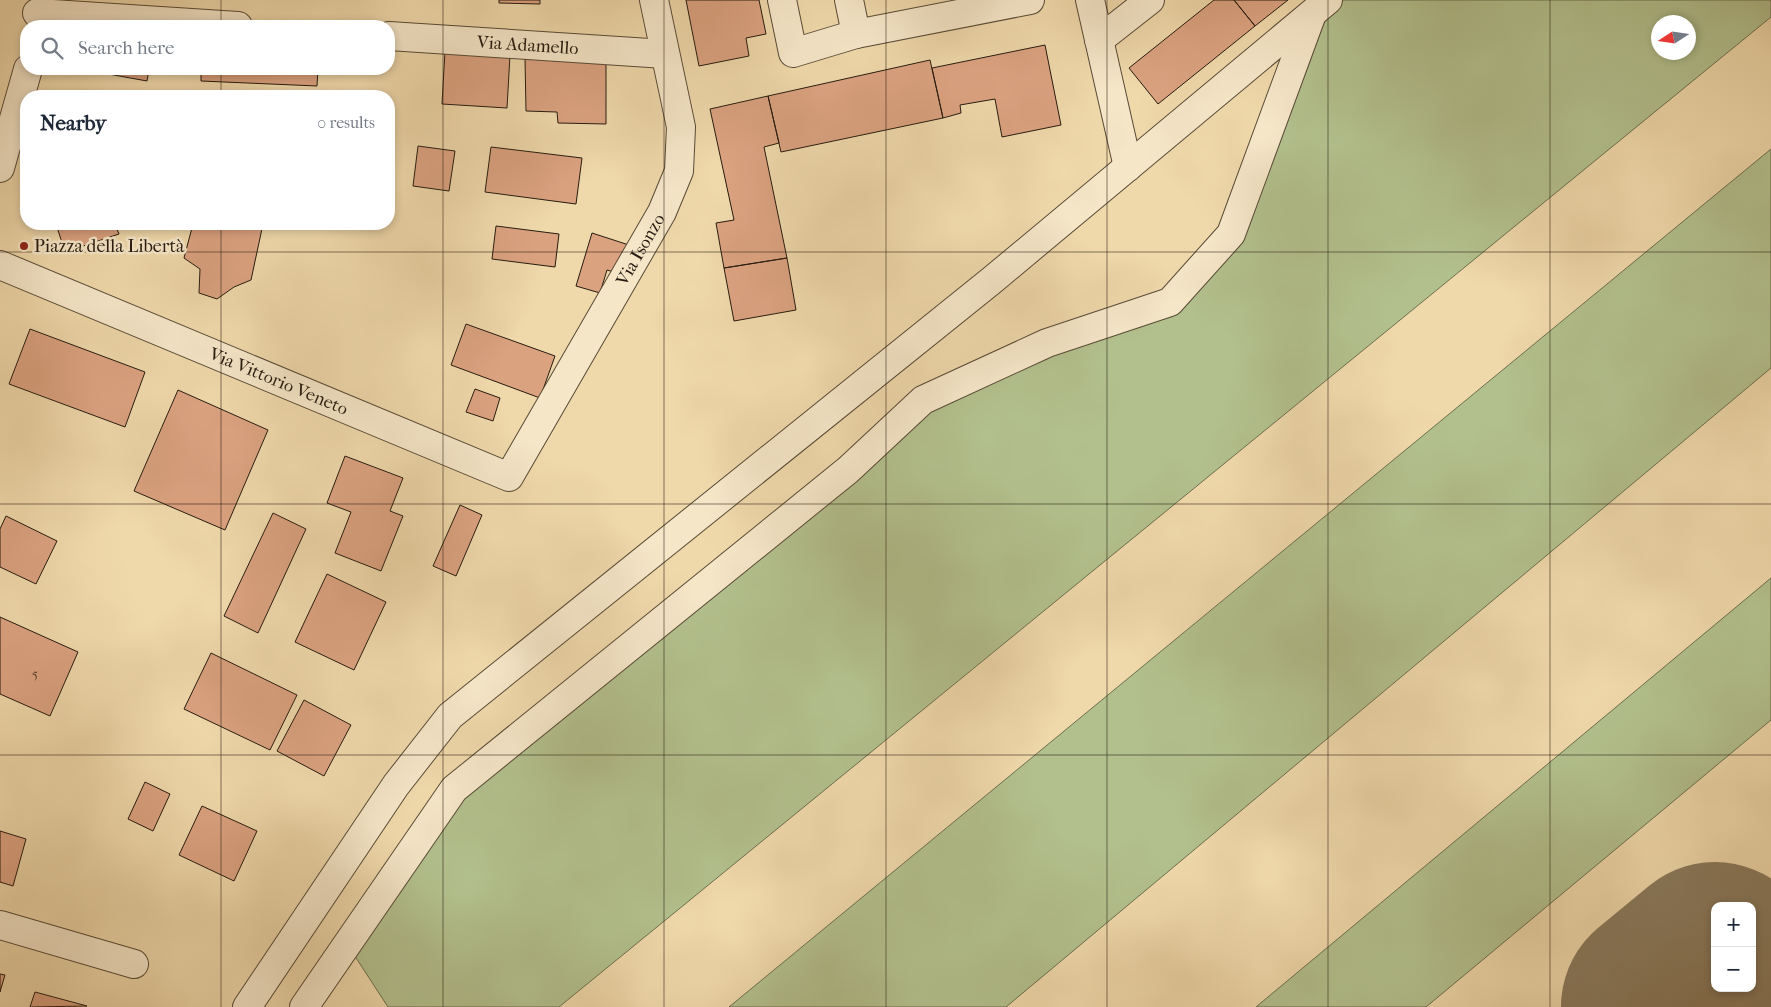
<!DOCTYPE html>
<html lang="en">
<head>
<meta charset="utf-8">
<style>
  :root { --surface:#fff; --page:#f2f2f3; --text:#1f2937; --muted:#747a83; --line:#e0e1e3 }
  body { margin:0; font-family:"IM FELL French Canon",serif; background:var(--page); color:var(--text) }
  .controls { position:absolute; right:15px; bottom:15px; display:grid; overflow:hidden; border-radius:10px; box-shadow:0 2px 8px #0003 }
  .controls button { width:45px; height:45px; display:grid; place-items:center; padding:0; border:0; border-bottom:1px solid var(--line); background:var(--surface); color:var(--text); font:25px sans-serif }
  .compass { position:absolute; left:1651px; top:15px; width:45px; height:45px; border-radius:50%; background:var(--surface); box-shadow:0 2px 8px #0003; rotate:258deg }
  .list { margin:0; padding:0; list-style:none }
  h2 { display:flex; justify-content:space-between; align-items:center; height:65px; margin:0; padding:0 20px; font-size:21px }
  h2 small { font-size:16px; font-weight:400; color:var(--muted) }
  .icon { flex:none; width:28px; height:28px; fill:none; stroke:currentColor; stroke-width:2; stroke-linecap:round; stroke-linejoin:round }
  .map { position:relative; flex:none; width:1771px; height:1007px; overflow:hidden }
  .search { position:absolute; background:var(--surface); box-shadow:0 2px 8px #0003; left:20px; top:20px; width:375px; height:55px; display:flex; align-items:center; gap:12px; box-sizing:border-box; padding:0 18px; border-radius:20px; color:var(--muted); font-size:19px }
  .panel { position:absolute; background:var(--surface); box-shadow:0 2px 8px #0003; left:20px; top:90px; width:375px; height:140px; border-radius:20px }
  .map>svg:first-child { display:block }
  .grass { fill:#b2c08d; stroke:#6c6e4e; fill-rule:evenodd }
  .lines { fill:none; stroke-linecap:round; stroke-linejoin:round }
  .runway { stroke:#8a7a5d; stroke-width:206 }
  .building { fill:#dba280; stroke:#261b10 }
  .minor-casing { stroke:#584a36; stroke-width:30 }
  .minor { stroke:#f5e6c8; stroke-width:28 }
  .grid { fill:none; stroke:#261b10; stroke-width:1; stroke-opacity:0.55 }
  .poi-dot { fill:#8f2418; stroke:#f5e6c8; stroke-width:2 }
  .labels { text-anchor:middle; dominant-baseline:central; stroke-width:5; stroke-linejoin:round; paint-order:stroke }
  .number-label { font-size:15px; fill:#533d2c }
  .street-label { font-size:18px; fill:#261b10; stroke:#f5e6c8 }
  .poi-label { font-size:18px; fill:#261b10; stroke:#f5e6c8; text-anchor:start }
</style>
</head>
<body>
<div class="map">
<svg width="1771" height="1007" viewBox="0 0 1771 1007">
  <rect width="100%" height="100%" fill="#efd8aa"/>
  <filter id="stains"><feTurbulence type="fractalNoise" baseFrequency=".004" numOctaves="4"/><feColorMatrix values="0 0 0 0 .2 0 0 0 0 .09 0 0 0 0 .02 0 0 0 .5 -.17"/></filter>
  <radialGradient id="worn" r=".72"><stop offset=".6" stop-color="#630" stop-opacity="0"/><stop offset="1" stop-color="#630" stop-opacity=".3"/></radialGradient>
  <path class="grass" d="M1328 0H1771V17L559 1007H388L347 944 454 789 923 400 1170 302 1231 234ZM1658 22H1688V52H1658Z
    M1771 149V368L1006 1007H729Z
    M1771 578V720L1426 1007H1256Z"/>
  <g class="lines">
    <path class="runway" d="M1664 1007 1715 965"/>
  </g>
  <path class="building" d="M499 0H540V4L499 3Z
    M686 0H759L766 34 746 38 749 56 699 66Z
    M1214 0H1234L1255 26 1158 104 1129 68Z
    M1234 0H1288L1255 26Z
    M1045 45 1061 125 1002 137 995 99 960 105 961 113 943 118 932 68Z
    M445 51 510 55 507 108 442 104Z
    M525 59 606 60V124L558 123 557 112 526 111Z
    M930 60 943 118 781 152 768 96Z
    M81 69H149L147 81Z
    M201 69H318L317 86 201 81Z
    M768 96 779 143 764 147 787 258 724 268 716 223 734 220 710 109Z
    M418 146 455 151 449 191 413 186Z
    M491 147 582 158 576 204 485 192Z
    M56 224H115L119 234 65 252Z
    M193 224H263L251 280 234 287 217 299 199 293 200 269 184 258Z
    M496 226 559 234 555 267 492 259Z
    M592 233 632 246 623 275 607 270 600 293 576 286Z
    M787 258 796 310 734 321 724 268Z
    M466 324 555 356 540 398 451 365Z
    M30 329 145 372 125 427 9 384Z
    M475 389 500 398 493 421 466 412Z
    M178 390 268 430 225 530 134 491Z
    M345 456 403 478 390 511 403 516 381 571 335 553 351 512 327 503Z
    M460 505 482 515 456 576 433 566Z
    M273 513 306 529 258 633 224 616Z
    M6 516 57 541 36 584 0 567V529Z
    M327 574 386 602 354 670 295 642Z
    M0 617 78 652 50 716 0 694Z
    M211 653 297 695 270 750 184 709Z
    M304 700 351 725 324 776 277 751Z
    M145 782 170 794 153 831 128 819Z
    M202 806 257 831 234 881 179 855Z
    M0 831 26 839 13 886 0 882Z
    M0 974 5 975 0 992Z
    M35 992 87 1006 30 1007Z"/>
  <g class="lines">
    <defs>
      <g id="minor">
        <path d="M782 0 793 53 856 34"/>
        <path d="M849 0 856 34 1030 0"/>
        <path d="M1090 0 1128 167"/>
        <path d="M37 13 238 26"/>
        <path id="s1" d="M389 36 665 54"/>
        <path d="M1099 40 1150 0"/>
        <path d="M0 168 28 69"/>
        <path id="s2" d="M0 265 509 477 662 212 679 171 681 127 654 0"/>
        <path d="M0 925 134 964"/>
        <path d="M247 1007 396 785 450 716 991 281 1328 0"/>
        <path d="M304 1007 454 789 848 470 923 400 1047 343 1170 302 1231 234 1312 14"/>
      </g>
    </defs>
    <use href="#minor" class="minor-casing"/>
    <use href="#minor" class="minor"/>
  </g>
  <path class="grid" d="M221 0V26M443 0V1007M664 0V1007M886 0V1007M1107 0V1007M1328 0V1007M1550 0V1007M221 69V96M221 224V1007M0 252H1771M0 504H1771M0 755H1771"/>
  <circle class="poi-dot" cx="24" cy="246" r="5"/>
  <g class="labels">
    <g class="number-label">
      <text x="35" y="673">5</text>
    </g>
    <g class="street-label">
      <text stroke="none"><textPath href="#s1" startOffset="139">Via Adamello</textPath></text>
      <text stroke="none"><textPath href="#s2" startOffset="814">Via Isonzo</textPath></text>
      <text stroke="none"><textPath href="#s2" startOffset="302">Via Vittorio Veneto</textPath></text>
    </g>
    <g class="poi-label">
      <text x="34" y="246">Piazza della Libertà</text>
    </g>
  </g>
  <rect width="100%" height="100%" filter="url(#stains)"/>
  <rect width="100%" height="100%" fill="url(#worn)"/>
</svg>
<div class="controls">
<button>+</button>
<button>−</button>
</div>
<svg class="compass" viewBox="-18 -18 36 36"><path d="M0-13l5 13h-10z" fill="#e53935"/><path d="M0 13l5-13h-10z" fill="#747a83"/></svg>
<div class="search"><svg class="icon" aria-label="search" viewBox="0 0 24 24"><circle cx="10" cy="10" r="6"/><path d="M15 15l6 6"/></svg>Search here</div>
<section class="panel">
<h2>Nearby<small>0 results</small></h2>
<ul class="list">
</ul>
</section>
</div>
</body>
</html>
